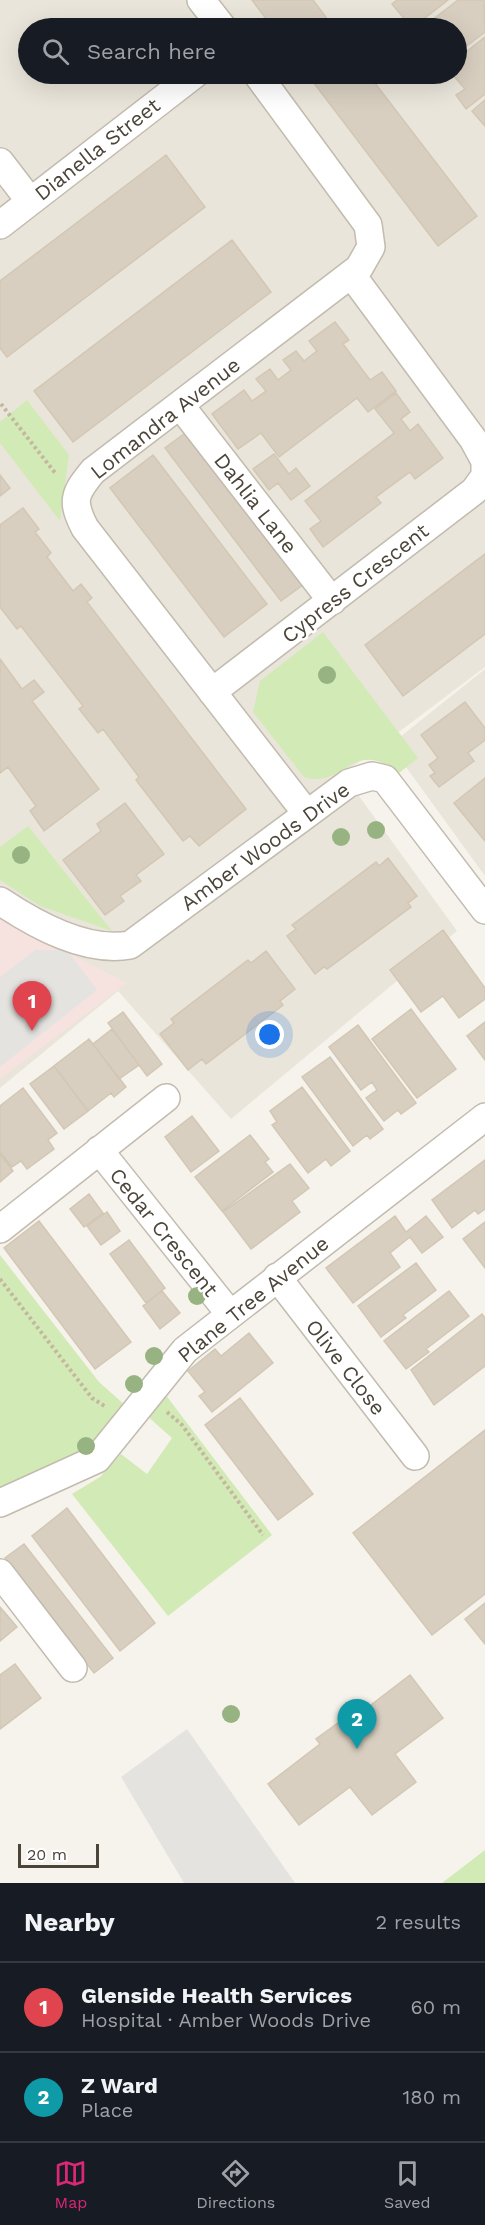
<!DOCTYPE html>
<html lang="en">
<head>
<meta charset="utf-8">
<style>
  :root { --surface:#171b24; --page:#242831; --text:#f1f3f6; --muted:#9ea1a6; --line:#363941; --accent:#db2777 }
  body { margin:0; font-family:"Work Sans",sans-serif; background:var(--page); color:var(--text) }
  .scale { position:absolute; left:18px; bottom:15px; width:81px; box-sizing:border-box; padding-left:6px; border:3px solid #4b4439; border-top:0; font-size:16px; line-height:21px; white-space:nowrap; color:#4b4439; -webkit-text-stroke:4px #fff; paint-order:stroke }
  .you { position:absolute; left:270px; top:1035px; width:21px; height:21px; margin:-15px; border:4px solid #fff; border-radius:50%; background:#1a73e8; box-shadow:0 0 0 9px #1a73e833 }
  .badge { display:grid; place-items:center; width:39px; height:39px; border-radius:50%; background:var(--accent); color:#fff; font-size:20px; font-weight:700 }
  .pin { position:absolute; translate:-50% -50px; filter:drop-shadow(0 2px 3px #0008) }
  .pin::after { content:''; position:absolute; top:32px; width:21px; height:18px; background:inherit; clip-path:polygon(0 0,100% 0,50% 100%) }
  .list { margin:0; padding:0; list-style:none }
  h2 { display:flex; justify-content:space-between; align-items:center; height:78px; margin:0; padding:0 24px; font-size:26px }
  h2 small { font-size:20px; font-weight:400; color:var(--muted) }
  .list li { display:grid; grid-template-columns:39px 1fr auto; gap:18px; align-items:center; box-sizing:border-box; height:90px; padding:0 24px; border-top:2px solid var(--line) }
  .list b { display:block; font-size:22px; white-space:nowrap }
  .list p { margin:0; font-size:20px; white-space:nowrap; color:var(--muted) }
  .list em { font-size:20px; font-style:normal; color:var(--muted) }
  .icon { flex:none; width:33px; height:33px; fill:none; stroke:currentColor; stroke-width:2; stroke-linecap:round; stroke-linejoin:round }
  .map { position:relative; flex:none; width:485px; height:1883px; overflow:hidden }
  .search { position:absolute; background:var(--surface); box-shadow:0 6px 24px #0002; left:18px; right:18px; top:18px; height:66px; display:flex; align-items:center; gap:15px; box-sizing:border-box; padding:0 21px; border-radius:33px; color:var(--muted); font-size:22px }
  .sheet { height:258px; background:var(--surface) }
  nav { display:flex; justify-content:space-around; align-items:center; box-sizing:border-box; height:84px; border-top:2px solid var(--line); background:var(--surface); font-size:16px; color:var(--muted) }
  nav a { display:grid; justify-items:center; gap:3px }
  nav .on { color:var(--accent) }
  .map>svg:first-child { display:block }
  .residential { fill:#eae5da; fill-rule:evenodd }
  .medical { fill:#f6e3e0 }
  .green { fill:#d2eab5 }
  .parking { fill:#e5e3e0 }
  .building { fill:#d8cfc1; stroke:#d3c7b4; stroke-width:1.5 }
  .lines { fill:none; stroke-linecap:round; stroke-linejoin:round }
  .street-casing { stroke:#c2bbae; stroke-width:30 }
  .path { stroke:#c4b79f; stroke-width:4; stroke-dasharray:3 3; stroke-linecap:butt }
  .street { stroke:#fff; stroke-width:27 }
  .tree { fill:#97b381 }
  .labels { text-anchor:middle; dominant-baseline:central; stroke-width:5; stroke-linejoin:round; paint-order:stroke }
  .street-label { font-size:21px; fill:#4b4439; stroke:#fff }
</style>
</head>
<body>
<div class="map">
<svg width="485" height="1883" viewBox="0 0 485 1883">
  <rect width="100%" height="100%" fill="#f6f3ec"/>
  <path class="residential" d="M0 0H485V667L343 774 457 931 231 1119 118 991 0 1088ZM28 28H456V74H28Z
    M485 669V876L390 745Z"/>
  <path class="medical" d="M0 918 127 983 0 1079Z"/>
  <path class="green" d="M27 400 69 455 60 521 0 443V422Z
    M323 632 418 758 399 773C351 736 345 790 304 777L253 712 260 681Z
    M28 826 112 931 40 906 0 880V847Z
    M0 1255 99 1382 126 1406 89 1454 0 1492Z
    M165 1394 272 1535 168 1616 72 1494 100 1477 121 1454 147 1474 172 1438 147 1416Z
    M485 1850V1883H442Z"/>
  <path class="parking" d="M35 950H67L97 990 0 1067V977Z
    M187 1729 295 1883H184L121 1777Z"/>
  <path class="building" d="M252 0H313L334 28H273Z
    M397 0H448L412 28 392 4Z
    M458 0H484L485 32 456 54V28H422Z
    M485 37V94L466 109 456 95 465 89 452 74H456V67L464 60 461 56Z
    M307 74H368L477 216 438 246Z
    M485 100V126L472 111Z
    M166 155 205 207 7 357 0 348V281Z
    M232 240 271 292 73 442 34 391Z
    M335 322 349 340 343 344 370 380 382 372 396 391 368 412 357 398 279 457 261 433 238 449 212 414 244 390 252 401 266 391 256 379 270 369 278 380 291 370 283 360 296 351 304 361 317 351 309 341Z
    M396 393 410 412 401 419 410 431 418 424 443 458 415 479 410 472 376 497 381 503 323 547 310 529 321 521 305 501 394 433 375 409Z
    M188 431 304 584 281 601 165 448Z
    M274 454 289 474 296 468 310 486 291 500 278 483 269 490 253 469Z
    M153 455 267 604 224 637 110 488Z
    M0 475 10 488 0 496Z
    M23 508 39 529 35 532 51 553 47 557 73 591 81 584 92 598 87 602 246 809 199 846 190 836 183 841 136 780 139 777 103 729 98 733 79 709 83 706 21 626 17 629 0 607V525Z
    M485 554V634L403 696 365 645Z
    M0 659 22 689 34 680 44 692 32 701 99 789 44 831 30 811 36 806 8 767 0 773Z
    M465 702 485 728V740L468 753 474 761 439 787 430 776 435 773 429 765 438 758 421 735Z
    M485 778V841L454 803Z
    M125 803 164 854 136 875 141 881 120 896 124 901 105 915 63 860 101 831 97 824Z
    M388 858 417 896 408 903 411 907 327 969 324 967 315 974 287 936 296 929 292 925 376 862 379 866Z
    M443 930 485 988V999L459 1018 443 996 421 1012 390 970Z
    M266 951 295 989 280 1001 283 1005 206 1064 202 1059 188 1070 160 1034 174 1023 171 1019 248 960 251 963Z
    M411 1009 456 1069 417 1098 372 1039Z
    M123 1012 162 1064 147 1076 108 1023Z
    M485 1022V1060L467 1036Z
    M358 1025 416 1103 401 1114 398 1110 384 1121 366 1098 377 1090 372 1082 361 1090 329 1047Z
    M112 1029 139 1065 119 1079 93 1044Z
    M89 1039 126 1087 114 1097 111 1093 88 1111 54 1066Z
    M330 1057 383 1129 370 1139 367 1135 353 1146 302 1077Z
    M54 1066 88 1111 64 1129 30 1084Z
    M302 1087 350 1151 331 1166 326 1159 308 1173 272 1125 277 1122 270 1111Z
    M23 1088 57 1133 48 1140 54 1149 27 1169 21 1161 12 1167 0 1152V1106Z
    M192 1116 219 1151 191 1172 165 1137Z
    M250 1135 269 1159 265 1162 273 1172 222 1211 195 1177Z
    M0 1154 13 1171 0 1182Z
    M485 1160V1209L478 1214 475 1210 452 1228 432 1200Z
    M290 1164 309 1188 292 1201 300 1212 251 1249 223 1212Z
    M89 1194 103 1213 84 1227 70 1209Z
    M107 1212 120 1231 101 1245 87 1226Z
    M395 1216 406 1232 426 1216 443 1237 422 1253 410 1237 390 1253 400 1267 353 1303 326 1268Z
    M39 1221 131 1342 95 1369 4 1248Z
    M485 1222V1268L463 1239Z
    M129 1240 165 1288 146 1303 110 1254Z
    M416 1263 436 1290 403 1315 406 1318 381 1337 358 1306Z
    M162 1291 180 1313 160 1329 143 1306Z
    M449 1291 469 1316 426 1349 429 1352 406 1369 384 1341Z
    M482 1314 485 1318V1366L434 1405 411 1370Z
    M249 1333 273 1363 212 1412 199 1396 205 1392 188 1371 215 1349 221 1356Z
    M240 1398 313 1494 278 1520 205 1425Z
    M485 1430V1594L432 1635 353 1533Z
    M67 1508 155 1623 120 1651 32 1536Z
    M24 1544 113 1658 94 1673 5 1558Z
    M485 1603V1644L465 1619Z
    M0 1607 17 1627 0 1641Z
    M15 1664 41 1698 0 1729V1675Z
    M410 1675 443 1718 395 1754 416 1782 372 1815 350 1787 299 1825 268 1784 320 1744 316 1739 360 1707 363 1711Z"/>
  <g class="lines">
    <defs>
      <path id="street" d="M201 0 223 28
        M257 74 368 225 371 247 359 268 93 471C74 494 71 501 85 528L307 814
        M0 162 30 201
        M0 225 195 74
        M351 274 473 439 485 461
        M180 405 332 601
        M212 692 474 491 485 476V465
        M0 901C36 925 86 953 130 945L349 783 372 776 385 779 485 910
        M99 1150 230 1314
        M0 1229 166 1098
        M277 1277 415 1456
        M0 1503 97 1459 185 1350 485 1117
        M0 1573 73 1668"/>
    </defs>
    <use href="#street" class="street-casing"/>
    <path class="path" d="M1 404 56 474
      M0 1279 92 1398 106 1407
      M167 1412 182 1425 263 1535"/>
    <use href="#street" class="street"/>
  </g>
  <g class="tree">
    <circle cx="327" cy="675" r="9"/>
    <circle cx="376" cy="830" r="9"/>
    <circle cx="341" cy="837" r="9"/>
    <circle cx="21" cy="855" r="9"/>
    <circle cx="197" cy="1296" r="9"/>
    <circle cx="154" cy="1356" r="9"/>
    <circle cx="134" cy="1384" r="9"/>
    <circle cx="86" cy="1446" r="9"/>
    <circle cx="231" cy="1714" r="9"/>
  </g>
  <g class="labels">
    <g class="street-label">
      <text transform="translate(97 149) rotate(-38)">Dianella Street</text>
      <text transform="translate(165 418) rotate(-38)">Lomandra Avenue</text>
      <text transform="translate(256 503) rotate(52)">Dahlia Lane</text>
      <text transform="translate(355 583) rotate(-38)">Cypress Crescent</text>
      <text transform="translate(265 846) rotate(-36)">Amber Woods Drive</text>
      <text transform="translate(164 1232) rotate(51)">Cedar Crescent</text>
      <text transform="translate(253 1299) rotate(-39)">Plane Tree Avenue</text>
      <text transform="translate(346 1367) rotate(52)">Olive Close</text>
    </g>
  </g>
</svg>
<div class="scale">20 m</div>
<div class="you"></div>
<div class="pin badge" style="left:32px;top:1031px;background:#e0444e">1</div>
<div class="pin badge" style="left:357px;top:1749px;background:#0f9aa8">2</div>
<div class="search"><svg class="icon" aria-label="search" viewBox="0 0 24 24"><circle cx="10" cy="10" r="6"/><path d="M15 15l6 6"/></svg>Search here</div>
</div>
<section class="sheet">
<h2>Nearby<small>2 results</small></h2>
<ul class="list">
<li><span class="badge" style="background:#e0444e">1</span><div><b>Glenside Health Services</b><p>Hospital · Amber Woods Drive</p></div><em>60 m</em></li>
<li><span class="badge" style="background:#0f9aa8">2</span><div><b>Z Ward</b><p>Place</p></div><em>180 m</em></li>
</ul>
</section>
<nav>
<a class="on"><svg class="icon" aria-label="map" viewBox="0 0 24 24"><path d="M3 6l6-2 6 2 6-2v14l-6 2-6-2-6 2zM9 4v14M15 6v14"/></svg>Map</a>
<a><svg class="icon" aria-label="directions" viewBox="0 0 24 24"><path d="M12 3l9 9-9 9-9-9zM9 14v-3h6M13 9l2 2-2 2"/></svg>Directions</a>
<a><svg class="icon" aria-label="saved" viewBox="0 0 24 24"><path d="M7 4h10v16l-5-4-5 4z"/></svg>Saved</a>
</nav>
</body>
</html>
